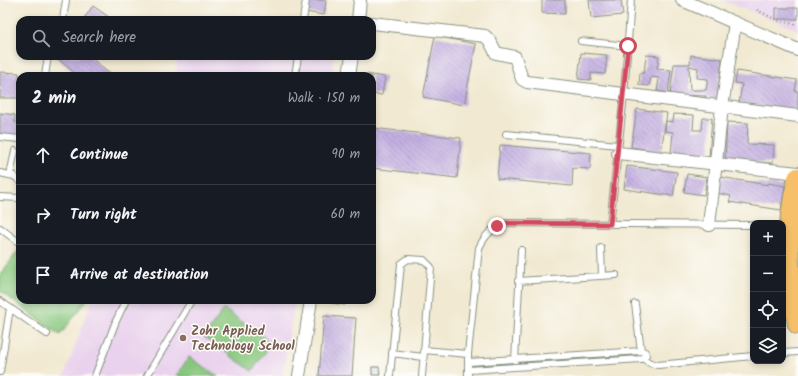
<!DOCTYPE html>
<html lang="en">
<head>
<meta charset="utf-8">
<style>
  :root { --surface:#171b24; --page:#20242c; --text:#f1f3f6; --muted:#9ea1a6; --line:#363941 }
  body { margin:0; font-family:Kalam,sans-serif; background:var(--page); color:var(--text) }
  .controls { position:absolute; right:12px; bottom:12px; display:grid; overflow:hidden; border-radius:8px; box-shadow:0 2px 6px #0003 }
  .controls button { width:36px; height:36px; display:grid; place-items:center; padding:0; border:0; border-bottom:1px solid var(--line); background:var(--surface); color:var(--text); font:20px sans-serif }
  .stop { position:absolute; width:12px; height:12px; margin:-9px; border:3px solid #d1495b; border-radius:50%; background:#fff }
  .stop.end { background:#d1495b; border-color:#fff; box-shadow:0 1px 4px #0008 }
  .list { margin:0; padding:0; list-style:none }
  h2 { display:flex; justify-content:space-between; align-items:center; height:52px; margin:0; padding:0 16px; font-size:17px }
  h2 small { font-size:13px; font-weight:400; color:var(--muted) }
  .list li { display:grid; grid-template-columns:26px 1fr auto; gap:12px; align-items:center; box-sizing:border-box; height:60px; padding:0 16px; border-top:1px solid var(--line) }
  .list b { display:block; font-size:15px; white-space:nowrap }
  .list em { font-size:13px; font-style:normal; color:var(--muted) }
  .icon { flex:none; width:22px; height:22px; fill:none; stroke:currentColor; stroke-width:2; stroke-linecap:round; stroke-linejoin:round }
  .map { position:relative; flex:none; width:798px; height:376px; overflow:hidden }
  .search { position:absolute; background:var(--surface); box-shadow:0 2px 6px #0003; left:16px; top:16px; width:360px; height:44px; display:flex; align-items:center; gap:10px; box-sizing:border-box; padding:0 14px; border-radius:12px; color:var(--muted); font-size:15px }
  .panel { position:absolute; background:var(--surface); box-shadow:0 2px 6px #0003; left:16px; top:72px; width:360px; height:232px; border-radius:12px }
  .map>svg:first-child { display:block }
  .built { fill:#e9d2ed }
  .green { fill:#87c67d; stroke:#538258 }
  .building { fill:url(#building-back-hatch); fill-rule:evenodd }
  .lines { fill:none; stroke-linecap:round; stroke-linejoin:round }
  .service-casing { stroke:#889382; stroke-width:8 }
  .minor-casing { stroke:#889382; stroke-width:14 }
  .primary-casing { stroke:#889382; stroke-width:22 }
  .path { stroke:#889382; stroke-width:2.5; stroke-dasharray:1 3; stroke-linecap:butt }
  .service { stroke:#fff; stroke-width:6 }
  .minor { stroke:#fff; stroke-width:12 }
  .primary { stroke:#f6c06b; stroke-width:20 }
  .route { stroke:#d1495b; stroke-width:5 }
  .education-dot { fill:#8d6e63; stroke:#fdfcf7; stroke-width:1.5 }
  .labels { text-anchor:middle; dominant-baseline:central; stroke-width:3; stroke-linejoin:round; paint-order:stroke }
  .education-label { font-size:13px; font-weight:bold; fill:#785e54; stroke:#fdfcf7; text-anchor:start }
</style>
</head>
<body>
<div class="map">
<svg width="798" height="376" viewBox="0 0 798 376">
  <defs>
    <pattern id="building-back-hatch" width="6" height="6" patternUnits="userSpaceOnUse"><rect width="6" height="6" fill="#c5b0e2"/><path d="M-1 5l2 2M0 0l6 6M5-1l2 2" fill="none" stroke="#9f90b8"/></pattern>
  </defs>
  <rect width="100%" height="100%" fill="#fdfcf7"/>
  <filter id="ink" filterUnits="userSpaceOnUse"><feTurbulence type="fractalNoise" baseFrequency=".025" numOctaves="2"/><feDisplacementMap in="SourceGraphic" scale="8" xChannelSelector="R" yChannelSelector="G"/><feConvolveMatrix kernelMatrix="1 2 1 2 8 2 1 2 1" color-interpolation-filters="sRGB"/></filter>
  <filter id="wash" filterUnits="userSpaceOnUse"><feTurbulence type="fractalNoise" baseFrequency=".012" numOctaves="4" result="noise"/><feDisplacementMap in="SourceGraphic" scale="16" xChannelSelector="R" yChannelSelector="G"/><feGaussianBlur stdDeviation="0.9" result="paint"/><feColorMatrix in="noise" values="0 0 0 0 0 0 0 0 0 0 0 0 0 0 0 0 0 1.4 0 .05"/><feComposite in="paint" operator="in"/></filter>
  <g filter="url(#wash)">
    <rect width="100%" height="100%" fill="#f1e9d1"/>
    <path class="built" d="M721 0H798V30Z
      M177 56H334L331 76H176Z
      M92 300H295L282 376H64Z"/>
    <path class="green" d="M20 248V300H87L60 335 0 291V275Z
      M224 309 272 343 252 371 204 337Z
      M189 357 218 376H176Z"/>
    <g id="blocks">
      <path class="building" d="M307 0H326L324 15 305 12Z
        M542 0H565V14L542 13Z
        M589 0H621L623 15 591 18Z
        M93 6 113 20H83Z
        M776 8H798V19H776Z
        M435 36 476 44 464 105 423 97Z
        M581 53 607 55 605 74 591 73V80L578 79Z
        M646 55 659 56 657 69 671 70 668 93 657 91 659 78 651 77 649 86 639 85 640 73H644Z
        M691 55 722 59 717 100 705 98 706 96 670 95 674 64H690ZM689 66 698 68 697 78 708 79 706 90H690Z
        M58 56H89L112 76H78L57 58Z
        M737 71 797 80 795 91H798V112L739 104 742 84 735 83Z
        M0 72 19 73 20 98H0Z
        M366 74 385 77 382 95 372 94V76H365Z
        M637 109 667 113 661 152 631 147Z
        M0 113 15 115V122L20 123V140L0 138Z
        M674 114 694 115 693 130H702L703 118H712L709 157 671 154 673 132 665 131 666 121 673 122Z
        M727 122 748 123 747 144 774 145 773 163 725 162Z
        M372 128 461 138 457 178 372 168Z
        M500 145 591 153 590 169 573 168 572 186 497 179Z
        M627 166 677 172 673 196 624 189Z
        M687 174 707 177 704 195 684 192Z
        M720 177 768 185V183L785 186 781 210 729 202 731 196 717 193Z
        M331 300H345V305L331 303Z
        M324 316 356 318 352 376H319Z
        M372 367H379L380 375H372Z"/>
    </g>
  </g>
  <g filter="url(#ink)">
    <use href="#blocks" fill-opacity="0" stroke="#889382" stroke-width="1"/>
    <g class="lines">
      <defs>
        <path id="service" d="M63 20 66 0
          M303 20 306 0
          M581 41 628 46
          M45 76 48 56
          M295 76 298 56
          M506 134 618 145
          M0 137 20 139
          M0 173 14 176 20 181
          M10 175 15 151
          M0 197 20 198
          M610 224 624 95 631 0
          M0 228 17 241
          M601 248 602 276
          M518 281 616 275
          M0 301 47 334
          M635 304 641 351
          M424 350 468 354
          M392 353 423 357
          M783 353 798 352
          M644 359 650 363 658 365 753 356
          M515 360 521 250
          M469 370 641 359 646 355 645 352 641 351 469 362
          M0 372 10 308
          M95 376 116 321 126 300
          M147 376 192 300
          M390 376 401 264 408 259 424 260 431 267 422 376
          M468 376V354L479 248C485 235 492 228 506 223L753 225"/>
        <path id="minor" d="M682 0 798 50
          M358 20 360 0
          M372 23 485 36 490 41 496 53 515 57 522 79 527 82 798 116
          M349 76 352 56
          M618 153 798 173
          M709 225 722 107 735 23
          M299 376 311 300"/>
        <path id="primary" d="M798 178C785 232 786 269 798 324"/>
      </defs>
      <use href="#service" class="service-casing"/>
      <use href="#minor" class="minor-casing"/>
      <use href="#primary" class="primary-casing"/>
      <path class="path" d="M757 10 776 20 798 25"/>
      <use href="#service" class="service"/>
      <use href="#minor" class="minor"/>
      <use href="#primary" class="primary"/>
    </g>
  </g>
  <g class="lines" filter="url(#ink)">
    <path class="route" d="M497 226 506 223 610 224 628 46"/>
  </g>
  <circle class="education-dot" cx="183" cy="338" r="4"/>
  <g class="labels">
    <g class="education-label">
      <text x="191" y="331">Zohr Applied<tspan x="191" dy="15">Technology School</tspan></text>
    </g>
  </g>
</svg>
<div class="controls">
<button>+</button>
<button>−</button>
<button><svg class="icon" aria-label="locate" viewBox="0 0 24 24"><circle cx="12" cy="12" r="6"/><path d="M12 2v4M12 18v4M2 12h4M18 12h4"/></svg></button>
<button><svg class="icon" aria-label="layers" viewBox="0 0 24 24"><path d="M12 4l9 5-9 5-9-5zM3 14l9 5 9-5"/></svg></button>
</div>
<div class="stop" style="left:628px;top:46px"></div>
<div class="stop end" style="left:497px;top:226px"></div>
<div class="search"><svg class="icon" aria-label="search" viewBox="0 0 24 24"><circle cx="10" cy="10" r="6"/><path d="M15 15l6 6"/></svg>Search here</div>
<section class="panel">
<h2>2 min<small>Walk · 150 m</small></h2>
<ul class="list">
<li><svg class="icon" aria-label="ahead" viewBox="0 0 24 24"><path d="M12 20V5M6 11l6-6 6 6"/></svg><div><b>Continue</b></div><em>90 m</em></li>
<li><svg class="icon" aria-label="right" viewBox="0 0 24 24"><path d="M7 20v-9h11M14 6l5 5-5 5"/></svg><div><b>Turn right</b></div><em>60 m</em></li>
<li><svg class="icon" aria-label="arrive" viewBox="0 0 24 24"><path d="M6 21V4h12l-3 4 3 4H6"/></svg><div><b>Arrive at destination</b></div></li>
</ul>
</section>
</div>
</body>
</html>
